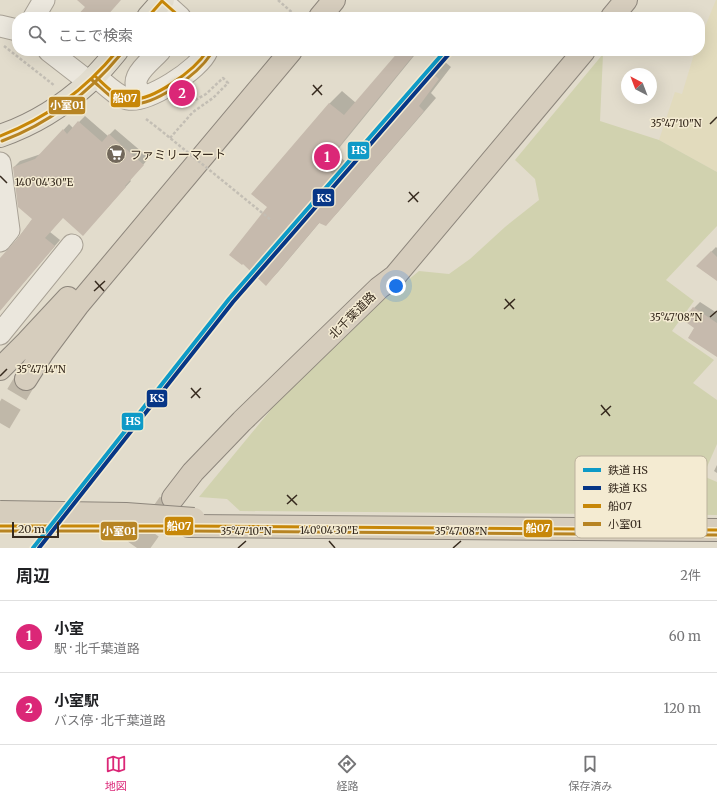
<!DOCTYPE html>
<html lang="ja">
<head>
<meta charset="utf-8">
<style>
  :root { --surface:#fff; --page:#f2f2f2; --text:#202124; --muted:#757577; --line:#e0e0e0; --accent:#db2777 }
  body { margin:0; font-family:Merriweather,"Noto Sans JP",serif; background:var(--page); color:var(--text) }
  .compass { position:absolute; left:621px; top:68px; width:36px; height:36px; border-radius:50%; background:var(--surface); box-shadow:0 4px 16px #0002; rotate:318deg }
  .scale { position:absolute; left:12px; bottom:10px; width:47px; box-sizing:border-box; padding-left:4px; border:2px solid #362a1e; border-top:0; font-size:11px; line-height:14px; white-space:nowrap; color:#362a1e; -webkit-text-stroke:3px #f4ebd2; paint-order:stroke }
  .you { position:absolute; left:396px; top:286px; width:14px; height:14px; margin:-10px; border:3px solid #fff; border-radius:50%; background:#1a73e8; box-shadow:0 0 0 6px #1a73e833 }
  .badge { display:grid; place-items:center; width:26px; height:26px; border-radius:50%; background:var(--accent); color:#fff; font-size:13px; font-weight:700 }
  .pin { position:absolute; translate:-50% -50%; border:2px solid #fff; box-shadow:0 1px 4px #0006 }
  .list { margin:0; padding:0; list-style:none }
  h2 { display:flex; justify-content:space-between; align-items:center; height:52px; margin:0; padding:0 16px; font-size:17px }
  h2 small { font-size:13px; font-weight:400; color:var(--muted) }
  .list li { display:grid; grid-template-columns:26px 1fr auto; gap:12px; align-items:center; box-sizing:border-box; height:72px; padding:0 16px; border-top:1px solid var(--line) }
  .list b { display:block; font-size:15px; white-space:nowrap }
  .list p { margin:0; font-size:13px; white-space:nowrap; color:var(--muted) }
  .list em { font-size:13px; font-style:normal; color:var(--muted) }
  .icon { flex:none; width:22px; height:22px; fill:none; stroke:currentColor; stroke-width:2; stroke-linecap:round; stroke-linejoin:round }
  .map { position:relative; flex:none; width:717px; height:548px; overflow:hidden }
  .search { position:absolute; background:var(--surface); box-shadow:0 4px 16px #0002; left:12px; right:12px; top:12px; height:44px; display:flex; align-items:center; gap:10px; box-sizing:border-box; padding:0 14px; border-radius:16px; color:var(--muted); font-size:15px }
  .sheet { height:196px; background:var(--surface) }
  nav { display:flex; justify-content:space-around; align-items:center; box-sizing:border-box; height:56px; border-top:1px solid var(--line); background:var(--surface); font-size:11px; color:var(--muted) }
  nav a { display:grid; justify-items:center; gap:2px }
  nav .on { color:var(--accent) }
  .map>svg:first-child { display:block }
  .farmland { fill:#e2dbbd }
  .green { fill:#d1d2af }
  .shadow { fill:#0003 }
  .building { fill:#c6baad }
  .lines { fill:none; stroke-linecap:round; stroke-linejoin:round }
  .highway-tunnel { stroke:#c0b8a9; stroke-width:22; stroke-dasharray:22 11; stroke-linecap:butt }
  .minor-casing { stroke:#a8a195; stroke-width:23 }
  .major-casing { stroke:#8d867c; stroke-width:24 }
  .highway-casing { stroke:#8d867c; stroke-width:24 }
  .path { stroke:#c3beb4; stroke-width:2.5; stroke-dasharray:3 2; stroke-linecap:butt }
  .minor { stroke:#ebe7dd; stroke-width:21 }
  .major { stroke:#e2ddcf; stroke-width:22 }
  .highway { stroke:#d6cdbd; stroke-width:22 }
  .highway-bridge-casing { stroke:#8d867c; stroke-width:24; stroke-linecap:butt }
  .path-bridge { stroke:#c3beb4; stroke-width:2.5; stroke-dasharray:3 2; stroke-linecap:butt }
  .highway-bridge { stroke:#d6cdbd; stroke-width:22 }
  .bus-1-casing { stroke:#f4ebd2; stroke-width:6 }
  .bus-2-casing { stroke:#f4ebd2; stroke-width:6 }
  .bus-1 { stroke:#c78708; stroke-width:3 }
  .bus-2 { stroke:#b78423; stroke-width:3 }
  .rail-1-casing { stroke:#f4ebd2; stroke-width:7 }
  .rail-2-casing { stroke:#f4ebd2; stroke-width:7 }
  .rail-1 { stroke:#0e9ac7; stroke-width:4 }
  .rail-2 { stroke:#073686; stroke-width:4 }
  .ticks { fill:none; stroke:#362a1e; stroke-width:1.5 }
  .labels { text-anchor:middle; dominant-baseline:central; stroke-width:3; stroke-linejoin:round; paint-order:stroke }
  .poi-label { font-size:12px; fill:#362a1e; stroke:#f4ebd2; text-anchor:start }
  .street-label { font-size:12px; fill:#362a1e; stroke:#f4ebd2 }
  .key { fill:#f4ebd2; stroke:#bbb19c; stroke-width:1 }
  .key-label { font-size:11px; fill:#362a1e }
  .ticks-label { font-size:10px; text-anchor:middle; fill:#362a1e; stroke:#f4ebd2; stroke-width:3; stroke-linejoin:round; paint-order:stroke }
  .line-badge { stroke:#f4ebd2; stroke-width:1.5 }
  .badge-label { font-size:11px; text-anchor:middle; font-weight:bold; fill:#fff }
</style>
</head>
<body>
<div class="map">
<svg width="717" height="548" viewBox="0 0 717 548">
  <rect width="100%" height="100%" fill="#e2dccc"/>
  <path class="farmland" d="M716 0H717V172L659 140 675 92 682 94 695 51H700V39Z"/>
  <path class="green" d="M603 54 600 121 659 140 717 172V226L666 280 694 301 672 331 714 360 693 383 717 400V444L703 476 717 482V515L240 511 227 499 199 497 301 373 337 338 419 271 449 274 470 259 505 227 539 200 535 179 515 160Z"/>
  <path class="shadow" d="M400 51H418L335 153 351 166 445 62 451 67 431 93 436 98 338 212 326 225 320 222 278 272 266 284 269 207 329 104 342 91 356 103Z
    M85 116 108 136 115 129 149 158 130 180 131 181 88 229 63 217 50 232 60 240 0 310V261L36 215 14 167 20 161 41 154 69 124 73 128Z
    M716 247 717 248V280L697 266Z
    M700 302 717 313V356L696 328 694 308Z
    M717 465V473L714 471Z"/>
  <path class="building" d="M77 0H121L106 17H76L85 7Z
    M399 51H417L323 166 338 179 432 73 439 79 419 106 424 111 326 226 319 223 266 286 243 264 242 265 229 255 267 207 251 194 329 103 344 115Z
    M78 121 102 142 109 134 144 165 125 186 126 187 83 236 63 218 45 238 55 246 0 311V258L18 238 32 219 18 207 13 167 35 159 63 129 67 134Z
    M711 251 717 257V281L696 266Z
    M693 307 717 323V357L688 338 694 328 683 320Z"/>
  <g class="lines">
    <path class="highway-tunnel" d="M0 423 26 379
      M137 548 169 503"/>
    <defs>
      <path id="minor" d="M162 1 180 17
        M34 17 44 0
        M0 26 17 30
        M49 51 89 82
        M95 76C104 83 116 96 128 99 147 103 200 69 207 51
        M145 96C122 81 149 63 160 51
        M0 163 9 230 0 241
        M0 334 72 245"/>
      <path id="major" d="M148 17 163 0
        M0 136C32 125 63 106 88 83 98 74 108 62 117 51"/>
      <path id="highway" d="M320 17 334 0
        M612 17 626 0
        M0 369 27 342 68 298
        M26 379 43 352 78 305 291 51
        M173 498 193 472 242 421 379 288 395 276 584 51
        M189 526 717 530"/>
    </defs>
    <use href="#minor" class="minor-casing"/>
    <use href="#major" class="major-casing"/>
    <use href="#highway" class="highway-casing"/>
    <path class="path" d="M278 0 297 17
      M4 46 55 86
      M146 119 159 129
      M170 138 193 112 213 98 228 83 223 78 206 94 183 107"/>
    <use href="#minor" class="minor"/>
    <use href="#major" class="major"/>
    <use href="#highway" class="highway"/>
    <defs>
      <path id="highway-bridge" d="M0 512 126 514 194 519"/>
    </defs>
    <use href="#highway-bridge" class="highway-bridge-casing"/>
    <path class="path-bridge" d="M159 129 271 220"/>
    <use href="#highway-bridge" class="highway-bridge"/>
    <defs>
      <path id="bus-1" d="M148 17 162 1 180 17
        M95 76C104 84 115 97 128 99 151 103 195 70 207 51
        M0 136C47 118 85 90 117 51
        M0 526H189L717 530"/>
      <path id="bus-2" d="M92 80C102 88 113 102 127 104 153 108 198 74 211 54
        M2 141C50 123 88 94 121 54
        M0 531H189L717 535"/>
    </defs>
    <use href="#bus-1" class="bus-1-casing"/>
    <use href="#bus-2" class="bus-2-casing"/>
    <use href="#bus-1" class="bus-1"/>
    <use href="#bus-2" class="bus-2"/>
    <defs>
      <path id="rail-1" d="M33 548 229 299 445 51"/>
      <path id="rail-2" d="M39 548 233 302 449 54"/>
    </defs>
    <use href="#rail-1" class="rail-1-casing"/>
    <use href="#rail-2" class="rail-2-casing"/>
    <use href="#rail-1" class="rail-1"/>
    <use href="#rail-2" class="rail-2"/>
  </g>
  <path class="ticks" d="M313 85 322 95M312 95 322 85M710 124 717 117M0 176 7 183M409 192 418 202M408 202 419 192M95 281 104 291M94 291 105 281M505 299 514 309M504 309 515 299M710 317 717 311M0 376 7 369M191 388 200 398M191 398 201 388M601 405 610 416M601 415 611 406M287 495 297 505M287 504 297 495M329 541 335 548M238 548 246 541M453 548 461 541"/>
  <defs>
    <symbol id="supermarket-disc" viewBox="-11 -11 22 22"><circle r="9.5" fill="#72685b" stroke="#f4ebd2"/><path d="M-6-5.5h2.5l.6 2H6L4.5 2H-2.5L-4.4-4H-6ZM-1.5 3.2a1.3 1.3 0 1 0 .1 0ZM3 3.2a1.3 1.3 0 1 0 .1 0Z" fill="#fff"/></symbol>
  </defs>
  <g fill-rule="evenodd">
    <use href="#supermarket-disc" x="105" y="143" width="22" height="22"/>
  </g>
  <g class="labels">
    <g class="poi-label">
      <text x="130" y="154">ファミリーマート</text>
    </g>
    <g class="street-label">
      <text transform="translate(352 315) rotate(-45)">北千葉道路</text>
    </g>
  </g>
  <rect x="575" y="456" width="132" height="82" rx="6" class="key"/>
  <rect x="583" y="468" width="18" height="4" fill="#0e9ac7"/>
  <rect x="583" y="486" width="18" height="4" fill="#073686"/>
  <rect x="583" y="504" width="18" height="4" fill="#c78708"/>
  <rect x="583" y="522" width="18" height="4" fill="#b78423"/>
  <g class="key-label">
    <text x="608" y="474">鉄道 HS</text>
    <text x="608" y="492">鉄道 KS</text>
    <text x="608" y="510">船07</text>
    <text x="608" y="528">小室01</text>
  </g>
  <g class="ticks-label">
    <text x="676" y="127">35°47'10"N</text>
    <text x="44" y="186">140°04'30"E</text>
    <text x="676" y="321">35°47'08"N</text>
    <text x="41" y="373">35°47'14"N</text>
    <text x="329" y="534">140°04'30"E</text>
    <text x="246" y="535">35°47'10"N</text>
    <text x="461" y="535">35°47'08"N</text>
  </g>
  <g class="line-badge">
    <rect x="110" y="89" width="31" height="19" rx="4" fill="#c78708"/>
    <rect x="48" y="96" width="38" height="19" rx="4" fill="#b78423"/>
    <rect x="347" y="141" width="23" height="19" rx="4" fill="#0e9ac7"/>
    <rect x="312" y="188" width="23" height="19" rx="4" fill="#073686"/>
    <rect x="146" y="389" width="22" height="19" rx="4" fill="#073686"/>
    <rect x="121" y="412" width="23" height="19" rx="4" fill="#0e9ac7"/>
    <rect x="164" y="516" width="30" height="20" rx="4" fill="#c78708"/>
    <rect x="523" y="519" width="30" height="19" rx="4" fill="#c78708"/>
    <rect x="100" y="521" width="38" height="20" rx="4" fill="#b78423"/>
  </g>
  <g class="badge-label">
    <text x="125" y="102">船07</text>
    <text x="67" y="109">小室01</text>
    <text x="359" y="154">HS</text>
    <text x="324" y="202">KS</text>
    <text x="157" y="402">KS</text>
    <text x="133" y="425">HS</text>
    <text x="179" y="530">船07</text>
    <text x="538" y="532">船07</text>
    <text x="119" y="535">小室01</text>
  </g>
</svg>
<svg class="compass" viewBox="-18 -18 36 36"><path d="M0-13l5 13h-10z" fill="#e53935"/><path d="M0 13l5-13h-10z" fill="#757577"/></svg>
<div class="scale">20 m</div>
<div class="you"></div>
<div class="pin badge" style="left:327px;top:157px">1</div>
<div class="pin badge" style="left:182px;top:93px">2</div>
<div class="search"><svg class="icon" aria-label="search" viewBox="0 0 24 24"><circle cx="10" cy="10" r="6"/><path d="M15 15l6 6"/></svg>ここで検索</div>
</div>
<section class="sheet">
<h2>周辺<small>2件</small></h2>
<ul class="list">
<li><span class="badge">1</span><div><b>小室</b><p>駅 · 北千葉道路</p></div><em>60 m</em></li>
<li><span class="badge">2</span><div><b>小室駅</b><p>バス停 · 北千葉道路</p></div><em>120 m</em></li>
</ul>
</section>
<nav>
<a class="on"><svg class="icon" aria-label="map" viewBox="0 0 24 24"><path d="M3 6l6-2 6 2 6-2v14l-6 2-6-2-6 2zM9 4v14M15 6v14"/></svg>地図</a>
<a><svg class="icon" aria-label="directions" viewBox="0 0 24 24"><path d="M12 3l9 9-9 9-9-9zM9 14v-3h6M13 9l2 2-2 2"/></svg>経路</a>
<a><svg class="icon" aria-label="saved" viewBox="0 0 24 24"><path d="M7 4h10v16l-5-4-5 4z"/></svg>保存済み</a>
</nav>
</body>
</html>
